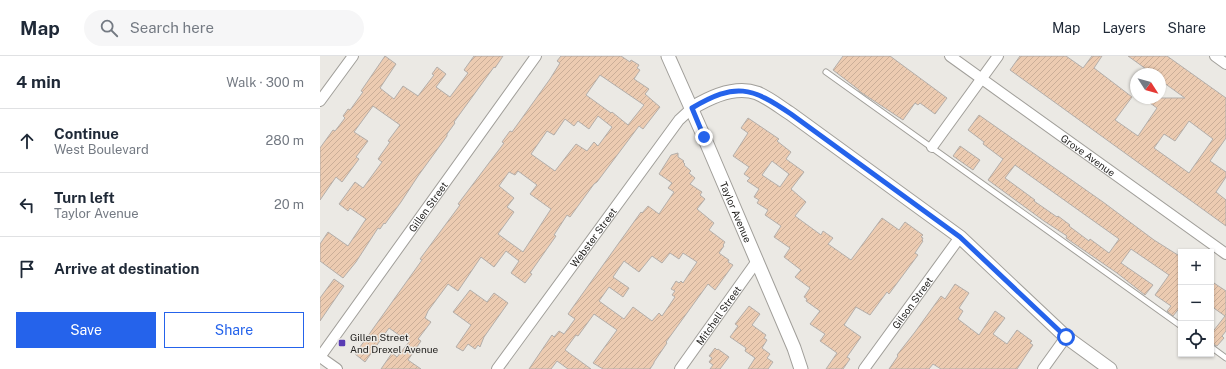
<!DOCTYPE html>
<html lang="en">
<head>
<meta charset="utf-8">
<style>
  :root { --surface:#fff; --page:#f6f6f7; --text:#1f2937; --muted:#747a83; --line:#e0e1e3; --accent:#2563eb }
  body { margin:0; font-family:"Public Sans",sans-serif; background:var(--page); color:var(--text) }
  .controls { position:absolute; right:12px; bottom:12px; display:grid; overflow:hidden; border-radius:0px; box-shadow:0 1px 3px #0004 }
  .controls button { width:36px; height:36px; display:grid; place-items:center; padding:0; border:0; border-bottom:1px solid var(--line); background:var(--surface); color:var(--text); font:20px sans-serif }
  .compass { position:absolute; left:810px; top:12px; width:36px; height:36px; border-radius:50%; background:var(--surface); box-shadow:0 1px 3px #0004; rotate:126deg }
  .stop { position:absolute; width:12px; height:12px; margin:-9px; border:3px solid #2563eb; border-radius:50%; background:#fff }
  .stop.end { background:#2563eb; border-color:#fff; box-shadow:0 1px 4px #0008 }
  .list { margin:0; padding:0; list-style:none }
  h2 { display:flex; justify-content:space-between; align-items:center; height:52px; margin:0; padding:0 16px; font-size:17px }
  h2 small { font-size:13px; font-weight:400; color:var(--muted) }
  .list li { display:grid; grid-template-columns:26px 1fr auto; gap:12px; align-items:center; box-sizing:border-box; height:64px; padding:0 16px; border-top:1px solid var(--line) }
  .list b { display:block; font-size:15px; white-space:nowrap }
  .list p { margin:0; font-size:13px; white-space:nowrap; color:var(--muted) }
  .list em { font-size:13px; font-style:normal; color:var(--muted) }
  .actions { display:flex; gap:8px; padding:12px 16px }
  .actions a { flex:1; padding:9px 0; border:1px solid var(--accent); border-radius:0px; text-align:center; font-size:14px; color:var(--accent) }
  .actions .main { background:var(--accent); color:#fff }
  .icon { flex:none; width:22px; height:22px; fill:none; stroke:currentColor; stroke-width:2; stroke-linecap:round; stroke-linejoin:round }
  .map { position:relative; flex:none; width:906px; height:313px; overflow:hidden }
  header { display:flex; align-items:center; gap:24px; box-sizing:border-box; height:56px; padding:0 20px; background:var(--surface); border-bottom:1px solid var(--line) }
  header strong { font-size:19px }
  nav { display:flex; gap:22px; margin-inline-start:auto; font-size:14px }
  .search { width:280px; height:36px; background:var(--page); display:flex; align-items:center; gap:10px; box-sizing:border-box; padding:0 14px; border-radius:22px; color:var(--muted); font-size:15px }
  main { display:flex }
  aside { flex:1; background:var(--surface) }
  .map>svg:first-child { display:block }
  .building { fill:url(#building-hatch); stroke:#b3aeaa; fill-rule:evenodd }
  .lines { fill:none; stroke-linecap:round; stroke-linejoin:round }
  .service-casing { stroke:#a19f9a; stroke-width:7 }
  .minor-casing { stroke:#a19f9a; stroke-width:12 }
  .tertiary-casing { stroke:#a19f9a; stroke-width:15 }
  .service { stroke:#fff; stroke-width:5 }
  .minor { stroke:#fff; stroke-width:10 }
  .tertiary { stroke:#fff; stroke-width:13 }
  .route { stroke:#2563eb; stroke-width:5 }
  .poi-dot { fill:#5a3cb4; stroke:#ebe9e4; stroke-width:1.5 }
  .labels { text-anchor:middle; dominant-baseline:central; stroke-width:3; stroke-linejoin:round; paint-order:stroke }
  .street-label { font-size:10px; fill:#1f1e1c; stroke:#ebe9e4 }
  .poi-label { font-size:10px; fill:#1f1e1c; stroke:#ebe9e4; text-anchor:start }
</style>
</head>
<body>
<header>
<strong>Map</strong>
<div class="search"><svg class="icon" aria-label="search" viewBox="0 0 24 24"><circle cx="10" cy="10" r="6"/><path d="M15 15l6 6"/></svg>Search here</div>
<nav><a>Map</a><a>Layers</a><a>Share</a></nav>
</header>
<main>
<aside>
<h2>4 min<small>Walk · 300 m</small></h2>
<ul class="list">
<li><svg class="icon" aria-label="ahead" viewBox="0 0 24 24"><path d="M12 20V5M6 11l6-6 6 6"/></svg><div><b>Continue</b><p>West Boulevard</p></div><em>280 m</em></li>
<li><svg class="icon" aria-label="left" viewBox="0 0 24 24"><path d="M17 20v-9H6M10 6l-5 5 5 5"/></svg><div><b>Turn left</b><p>Taylor Avenue</p></div><em>20 m</em></li>
<li><svg class="icon" aria-label="arrive" viewBox="0 0 24 24"><path d="M6 21V4h12l-3 4 3 4H6"/></svg><div><b>Arrive at destination</b></div></li>
</ul>
<div class="actions"><a class="main">Save</a><a>Share</a></div>
</aside>
<div class="map">
<svg width="906" height="313" viewBox="0 0 906 313">
  <defs>
    <pattern id="building-hatch" width="6" height="6" patternUnits="userSpaceOnUse"><rect width="6" height="6" fill="#eccbb1"/><path d="M-1 1l2-2M0 6l6-6M5 7l2-2" fill="none" stroke="#caae98"/></pattern>
  </defs>
  <rect width="100%" height="100%" fill="#ebe9e4"/>
  <path class="building" d="M65 0 76 8 60 32 74 43 83 30 98 40 114 19 112 18 117 11 126 18 116 31 130 41 148 17 144 14 154 0H183L175 12 174 11 134 66 135 67 127 78V80L98 120 81 146 65 168 64 167 60 173 58 172 36 206 23 222 0 205V188L8 176 28 190 46 163 30 152 28 155 19 148 35 126 43 132 62 106 58 103 70 86 68 85 80 69 53 50 34 76 48 85 36 101 39 103 22 126 16 121 0 144V92L13 74 15 75 25 62 23 60 28 53 30 54 43 36 41 35Z
    M241 0H301L310 6 311 4 319 9 317 12 320 14 314 23 329 33 325 38 340 51 323 73 319 70 277 126 274 128 250 161 247 159 234 179 236 180 210 217 212 218 205 227 191 217 199 205 186 195 174 211 161 201 138 235 128 228 108 255 105 262 111 266 98 283 101 285 88 304 101 313H61L72 297 77 301 89 286 69 272 45 306 35 298 102 204 100 203 140 149 138 148 184 87 182 86 190 75 192 76 230 23 240 7 237 5ZM280 19 324 49 308 69 292 56 291 57 266 39ZM278 60 292 71 278 90 274 86 267 95 256 88 235 115 211 98 227 75 234 79 245 63 254 70 258 65 269 73ZM198 115 217 129 210 138 231 153 203 196 178 178 194 156 187 151 194 142 179 130 189 116 195 119Z
    M523 0H570L627 42 615 58 600 47 598 49 595 47 583 64 539 35V34L513 14Z
    M700 0H746L763 12 772 0H782L774 12 812 41 795 64 818 80 837 52 823 42H865L840 24V18H833L808 0H847L906 42V82L890 105 906 116V121L896 136 906 144V170L690 14ZM869 65 893 83 869 117 834 92 844 78 855 85Z
    M659 59 783 146 834 184 861 201V250L853 260 847 255 851 250 835 239 849 219 811 193 801 207 833 229 825 239 797 217 746 182 747 180 724 165 668 124 683 103 663 88 664 86 648 74ZM695 109 799 183 789 197 770 183 769 185 749 170 750 169 738 160 737 161 714 145 715 144 685 122Z
    M428 62 459 83 457 85 471 96 466 103 484 116 471 133 486 146 475 160 501 179 503 175 513 182 508 188 531 204 562 162 579 174 585 166 603 179 601 181 603 182 602 184 603 185 595 197 598 199 569 238 567 236 550 259 536 251 524 269 541 281 527 301 530 303 523 313H506L517 297 500 285 505 278 490 268 500 255 486 245 487 243 484 241 490 232 475 221 481 214 464 201 470 192 454 181 461 170 445 159 448 154 437 147 439 144 434 141 439 133 427 125 430 122 424 118 429 111 413 100 428 77 421 72ZM452 105 469 118 460 131 442 119Z
    M640 90 660 104 653 114 633 100Z
    M358 97V101L364 105 363 106 365 108 364 109 371 115 369 117 375 122 370 128 382 136 380 139 385 143 377 153 394 167 389 174 405 186 403 189 404 190 399 197 409 204 408 206 413 209 395 234 388 228 346 286 347 287 334 306V307L330 313H283L273 307 297 274 274 258 258 280 256 279 245 294 271 313H248L237 305 231 313H209L232 279 234 281 239 275 244 278 255 263 248 258 321 156 322 157 328 150 339 158 354 136 348 132 352 127 339 118 351 99ZM350 197 359 203 363 197 377 206 363 227 361 225 359 227 356 225 351 233 355 235 352 239 355 241 342 260 339 257 332 265 313 251 304 263 279 245 289 231 303 241 309 232 293 221 304 205 319 216 332 200 342 207Z
    M14 223 24 230 0 265V242Z
    M891 225 906 235V275L902 280 904 282 897 290 891 287V278L905 260 891 250Z
    M635 228 649 237 639 252 643 255 638 263 659 279 675 255 685 262 673 278 687 288 697 274 712 285 710 287 713 289 697 313H621L613 308 609 313H569L578 300 577 299 595 276 621 240 625 243Z
    M150 234 167 246 174 237 188 247 164 281 160 291 158 289 155 293 148 288 143 295 136 291 151 269 133 256Z
    M429 250 440 258 432 269 446 279 444 282 447 284 442 292 450 298 447 302 453 306 448 313H428L435 302 425 295 426 292 410 281 418 270 415 268Z
    M395 292 397 294 398 293 409 301 400 313H390L393 309 389 306 392 302 389 300Z"/>
  <g class="lines">
    <defs>
      <path id="service" d="M506 16 861 270
        M891 291 906 302"/>
      <g id="minor">
        <path id="s1" d="M630 0 906 198"/>
        <path d="M895 0 906 8"/>
        <path d="M0 45 33 0"/>
        <path d="M612 91 678 0"/>
        <path id="s2" d="M0 301 216 0"/>
        <path d="M0 301 17 313"/>
        <path id="s3" d="M177 313 359 64 372 52"/>
        <path id="s4" d="M360 313 437 205"/>
        <path id="s5" d="M544 313 640 181"/>
        <path d="M723 313 746 281"/>
      </g>
      <g id="tertiary">
        <path id="s6" d="M348 0 384 81 474 292 481 313"/>
        <path d="M372 52C390 41 415 29 437 37 449 42 460 51 471 58L640 181 746 281 790 313"/>
      </g>
    </defs>
    <use href="#service" class="service-casing"/>
    <use href="#minor" class="minor-casing"/>
    <use href="#tertiary" class="tertiary-casing"/>
    <use href="#service" class="service"/>
    <use href="#minor" class="minor"/>
    <use href="#tertiary" class="tertiary"/>
  </g>
  <g class="lines">
    <path class="route" d="M384 81 372 52C416 26 431 31 471 58L640 181 746 281"/>
  </g>
  <rect class="poi-dot" x="18" y="283" width="8" height="8" rx="2"/>
  <g class="labels">
    <g class="street-label">
      <text stroke="none"><textPath href="#s1" startOffset="170">Grove Avenue</textPath></text>
      <text stroke="none"><textPath href="#s2" startOffset="185">Gillen Street</textPath></text>
      <text stroke="none"><textPath href="#s6" startOffset="170">Taylor Avenue</textPath></text>
      <text stroke="none"><textPath href="#s3" startOffset="163">Webster Street</textPath></text>
      <text stroke="none"><textPath href="#s5" startOffset="82">Gilson Street</textPath></text>
      <text stroke="none"><textPath href="#s4" startOffset="66">Mitchell Street</textPath></text>
    </g>
    <g class="poi-label">
      <text x="30" y="281">Gillen Street<tspan x="30" dy="12">And Drexel Avenue</tspan></text>
    </g>
  </g>
</svg>
<div class="controls">
<button>+</button>
<button>−</button>
<button><svg class="icon" aria-label="locate" viewBox="0 0 24 24"><circle cx="12" cy="12" r="6"/><path d="M12 2v4M12 18v4M2 12h4M18 12h4"/></svg></button>
</div>
<svg class="compass" viewBox="-18 -18 36 36"><path d="M0-13l5 13h-10z" fill="#e53935"/><path d="M0 13l5-13h-10z" fill="#747a83"/></svg>
<div class="stop" style="left:746px;top:281px"></div>
<div class="stop end" style="left:384px;top:81px"></div>
</div>
</main>
</body>
</html>
